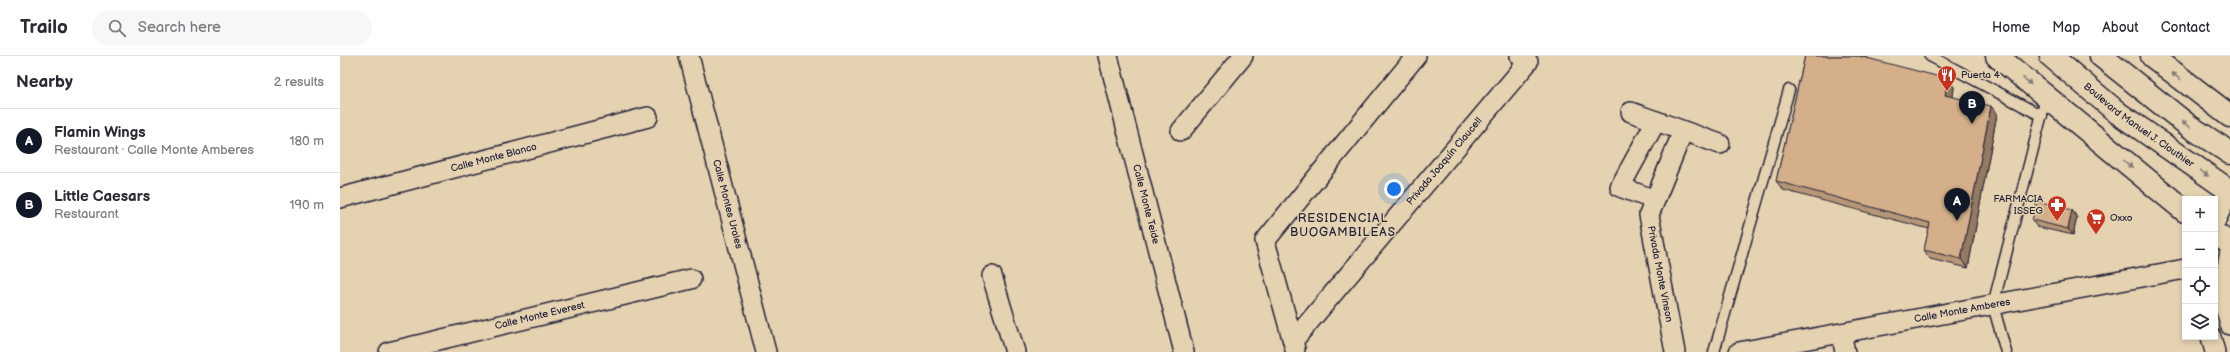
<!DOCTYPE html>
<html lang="en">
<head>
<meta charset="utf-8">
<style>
  :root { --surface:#fff; --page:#f7f7f7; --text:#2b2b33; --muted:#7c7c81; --line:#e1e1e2; --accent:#111827 }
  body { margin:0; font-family:"Balsamiq Sans",sans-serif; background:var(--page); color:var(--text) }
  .controls { position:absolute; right:12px; bottom:12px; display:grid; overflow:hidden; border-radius:0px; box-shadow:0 2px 6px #0003 }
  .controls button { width:36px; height:36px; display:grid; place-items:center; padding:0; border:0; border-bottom:1px solid var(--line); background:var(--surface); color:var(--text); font:20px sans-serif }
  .you { position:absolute; left:1054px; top:133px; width:14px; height:14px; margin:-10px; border:3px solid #fff; border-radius:50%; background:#1a73e8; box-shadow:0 0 0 6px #1a73e833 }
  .badge { display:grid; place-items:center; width:26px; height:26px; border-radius:50%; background:var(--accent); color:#fff; font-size:13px; font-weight:700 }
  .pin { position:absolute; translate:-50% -33px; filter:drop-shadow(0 1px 2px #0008) }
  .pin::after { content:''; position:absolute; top:21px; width:14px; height:12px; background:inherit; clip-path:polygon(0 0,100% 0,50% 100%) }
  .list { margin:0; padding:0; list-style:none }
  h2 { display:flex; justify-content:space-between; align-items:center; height:52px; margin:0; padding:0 16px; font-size:17px }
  h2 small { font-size:13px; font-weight:400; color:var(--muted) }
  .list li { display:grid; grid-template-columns:26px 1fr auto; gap:12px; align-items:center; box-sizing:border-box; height:64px; padding:0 16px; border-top:1px solid var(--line) }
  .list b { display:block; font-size:15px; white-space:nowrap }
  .list p { margin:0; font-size:13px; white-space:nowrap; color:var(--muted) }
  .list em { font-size:13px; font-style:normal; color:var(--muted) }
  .icon { flex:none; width:22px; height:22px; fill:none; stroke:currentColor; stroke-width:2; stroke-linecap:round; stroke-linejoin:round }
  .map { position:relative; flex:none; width:1890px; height:296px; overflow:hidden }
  header { display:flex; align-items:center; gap:24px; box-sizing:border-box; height:56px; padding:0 20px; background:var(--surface); border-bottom:1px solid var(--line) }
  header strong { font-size:19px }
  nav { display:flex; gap:22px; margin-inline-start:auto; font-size:14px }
  .search { width:280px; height:36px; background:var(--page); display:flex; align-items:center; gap:10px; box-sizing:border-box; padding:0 14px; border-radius:22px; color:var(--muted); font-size:15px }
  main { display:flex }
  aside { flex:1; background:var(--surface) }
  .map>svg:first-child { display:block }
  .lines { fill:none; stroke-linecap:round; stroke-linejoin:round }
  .service-casing { stroke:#22223b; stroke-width:13 }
  .minor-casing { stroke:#22223b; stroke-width:22 }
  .tertiary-casing { stroke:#22223b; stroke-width:25 }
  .primary-casing { stroke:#22223b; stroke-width:25 }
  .service { stroke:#e5d2b0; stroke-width:10 }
  .minor { stroke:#e5d2b0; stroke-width:19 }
  .tertiary { stroke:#e5d2b0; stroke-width:22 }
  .primary { stroke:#e5d2b0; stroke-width:22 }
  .wall { fill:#b69676; stroke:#22223b }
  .shaded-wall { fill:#947a60; stroke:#22223b }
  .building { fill:#d4af89; stroke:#22223b }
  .oneway { fill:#847a76 }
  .labels { text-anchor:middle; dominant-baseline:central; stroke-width:3; stroke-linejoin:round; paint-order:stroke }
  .poi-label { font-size:10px; fill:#22223b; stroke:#e5d2b0; text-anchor:start }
  .street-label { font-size:10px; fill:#22223b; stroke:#e5d2b0 }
  .quarter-label { font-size:12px; letter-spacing:1px; fill:#22223b; stroke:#e5d2b0 }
</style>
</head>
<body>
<header>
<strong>Trailo</strong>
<div class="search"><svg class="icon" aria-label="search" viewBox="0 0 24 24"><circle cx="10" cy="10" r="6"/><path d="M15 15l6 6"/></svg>Search here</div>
<nav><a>Home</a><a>Map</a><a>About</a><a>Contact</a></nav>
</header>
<main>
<aside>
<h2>Nearby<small>2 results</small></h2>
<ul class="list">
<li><span class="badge">A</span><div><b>Flamin Wings</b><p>Restaurant · Calle Monte Amberes</p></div><em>180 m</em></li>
<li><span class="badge">B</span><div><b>Little Caesars</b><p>Restaurant</p></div><em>190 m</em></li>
</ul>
</aside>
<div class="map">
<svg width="1890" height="296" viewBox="0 0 1890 296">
  <rect width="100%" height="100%" fill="#e5d2b0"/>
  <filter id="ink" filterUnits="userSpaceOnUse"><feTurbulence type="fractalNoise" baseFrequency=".025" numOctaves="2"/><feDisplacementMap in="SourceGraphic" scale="8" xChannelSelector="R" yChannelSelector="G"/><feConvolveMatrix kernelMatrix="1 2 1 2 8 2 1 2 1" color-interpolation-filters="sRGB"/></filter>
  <g filter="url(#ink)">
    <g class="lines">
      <defs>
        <path id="service" d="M1590 0 1702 60
          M1374 296 1449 34
          M1666 296 1653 249 1706 42"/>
        <g id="minor">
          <path id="s1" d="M349 0 426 296"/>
          <path id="s2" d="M768 0 844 296"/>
          <path d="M1291 56 1380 88"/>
          <path d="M841 75 903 0"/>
          <path id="s3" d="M0 142 308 61"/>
          <path d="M1315 144 1280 131 1316 65"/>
          <path d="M1875 166 1890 134"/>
          <path d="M1890 195 1882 239 1890 269"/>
          <path d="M652 220 675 296"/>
          <path d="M1501 277 1505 296"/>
          <path d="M1871 281 1875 296"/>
          <path id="s4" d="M953 285 1188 6 1180 0"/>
          <path d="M955 293 925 185 1076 0"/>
          <path id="s5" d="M49 296 351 223"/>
          <path d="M1335 296 1309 159 1343 75"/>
          <path id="s6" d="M1399 296 1845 213"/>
        </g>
        <path id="tertiary" d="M1657 0 1845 155
          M1812 0 1890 60
          M1875 178 1890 187"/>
        <g id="primary">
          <path id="s7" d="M1711 0 1778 57 1890 135"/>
          <path d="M1761 0 1849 70 1890 97"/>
        </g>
      </defs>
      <use href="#service" class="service-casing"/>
      <use href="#minor" class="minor-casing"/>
      <use href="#tertiary" class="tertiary-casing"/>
      <use href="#primary" class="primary-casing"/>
      <use href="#service" class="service"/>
      <use href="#minor" class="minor"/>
      <use href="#tertiary" class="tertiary"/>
      <use href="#primary" class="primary"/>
    </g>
    <path class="wall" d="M1465 0H1526V2L1614 31 1613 41 1657 58 1628 212 1590 203 1584 194 1589 173 1443 134 1436 125Z
      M1737 161 1733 179 1697 171 1692 164Z"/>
    <path class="shaded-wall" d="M1608 23 1614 31 1612 48 1605 39Z
      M1651 50 1657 58 1628 212 1621 203Z
      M1732 154 1737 161 1733 179 1728 173Z"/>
    <path class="building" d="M1465 0H1519L1608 23 1605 39 1651 50 1621 203 1584 194 1590 167 1436 125Z
      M1697 145 1732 154 1728 173 1692 164Z"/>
    <defs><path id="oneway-solid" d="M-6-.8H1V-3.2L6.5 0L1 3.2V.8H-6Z"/></defs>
    <g class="oneway">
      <use href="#oneway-solid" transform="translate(1836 20) rotate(-141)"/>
      <use href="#oneway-solid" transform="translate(1687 25) rotate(41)"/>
      <use href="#oneway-solid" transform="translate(1846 68) rotate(-144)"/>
      <use href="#oneway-solid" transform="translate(1788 108) rotate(39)"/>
      <use href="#oneway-solid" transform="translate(1864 117) rotate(35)"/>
    </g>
  </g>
  <defs>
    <symbol id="restaurant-pin" viewBox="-11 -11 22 30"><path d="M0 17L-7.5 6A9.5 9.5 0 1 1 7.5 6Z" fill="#c8321e" stroke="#e5d2b0"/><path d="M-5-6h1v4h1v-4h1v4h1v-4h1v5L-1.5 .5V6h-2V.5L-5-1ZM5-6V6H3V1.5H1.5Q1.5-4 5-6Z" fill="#fff"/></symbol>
    <symbol id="pharmacy-pin" viewBox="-11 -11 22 30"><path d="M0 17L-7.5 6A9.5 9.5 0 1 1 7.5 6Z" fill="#c8321e" stroke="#e5d2b0"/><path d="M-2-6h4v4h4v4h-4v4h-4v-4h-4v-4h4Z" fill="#fff"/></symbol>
    <symbol id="supermarket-pin" viewBox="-11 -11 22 30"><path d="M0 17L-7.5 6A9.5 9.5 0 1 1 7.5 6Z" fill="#c8321e" stroke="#e5d2b0"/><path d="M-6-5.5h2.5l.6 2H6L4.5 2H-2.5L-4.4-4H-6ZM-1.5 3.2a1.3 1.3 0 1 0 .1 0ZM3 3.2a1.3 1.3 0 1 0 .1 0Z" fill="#fff"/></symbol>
  </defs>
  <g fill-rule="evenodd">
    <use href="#restaurant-pin" x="1596" y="8" width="22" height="30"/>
    <use href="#pharmacy-pin" x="1706" y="138" width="22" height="30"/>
    <use href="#supermarket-pin" x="1745" y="151" width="22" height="30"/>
  </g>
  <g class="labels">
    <g class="poi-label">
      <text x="1621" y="19">Puerta 4</text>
      <text x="1703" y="143" text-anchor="end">FARMACIA<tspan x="1703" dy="12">ISSEG</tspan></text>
      <text x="1770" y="162">Oxxo</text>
    </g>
    <g class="street-label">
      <text stroke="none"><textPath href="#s7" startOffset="112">Boulevard Manuel J. Clouthier</textPath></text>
      <text stroke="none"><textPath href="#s3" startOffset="159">Calle Monte Blanco</textPath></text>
      <text stroke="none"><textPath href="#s4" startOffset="235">Privada Joaquín Claucell</textPath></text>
      <text stroke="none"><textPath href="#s1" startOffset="153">Calle Montes Urales</textPath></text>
      <text stroke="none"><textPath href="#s2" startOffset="153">Calle Monte Teide</textPath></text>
      <text transform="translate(1320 218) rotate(79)">Privada Monte Vinson</text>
      <text stroke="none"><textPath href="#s6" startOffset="227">Calle Monte Amberes</textPath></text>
      <text stroke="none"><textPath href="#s5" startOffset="155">Calle Monte Everest</textPath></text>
    </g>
    <g class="quarter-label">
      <text x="1003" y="162">RESIDENCIAL<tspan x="1003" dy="14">BUOGAMBILEAS</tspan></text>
    </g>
  </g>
</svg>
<div class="controls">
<button>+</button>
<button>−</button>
<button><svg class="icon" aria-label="locate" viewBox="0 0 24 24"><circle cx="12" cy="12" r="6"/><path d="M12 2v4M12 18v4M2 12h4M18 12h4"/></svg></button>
<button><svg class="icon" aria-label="layers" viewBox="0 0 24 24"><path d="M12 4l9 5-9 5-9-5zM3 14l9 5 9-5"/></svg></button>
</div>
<div class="you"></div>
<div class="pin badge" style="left:1617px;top:165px">A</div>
<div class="pin badge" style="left:1632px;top:68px">B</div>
</div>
</main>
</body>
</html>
